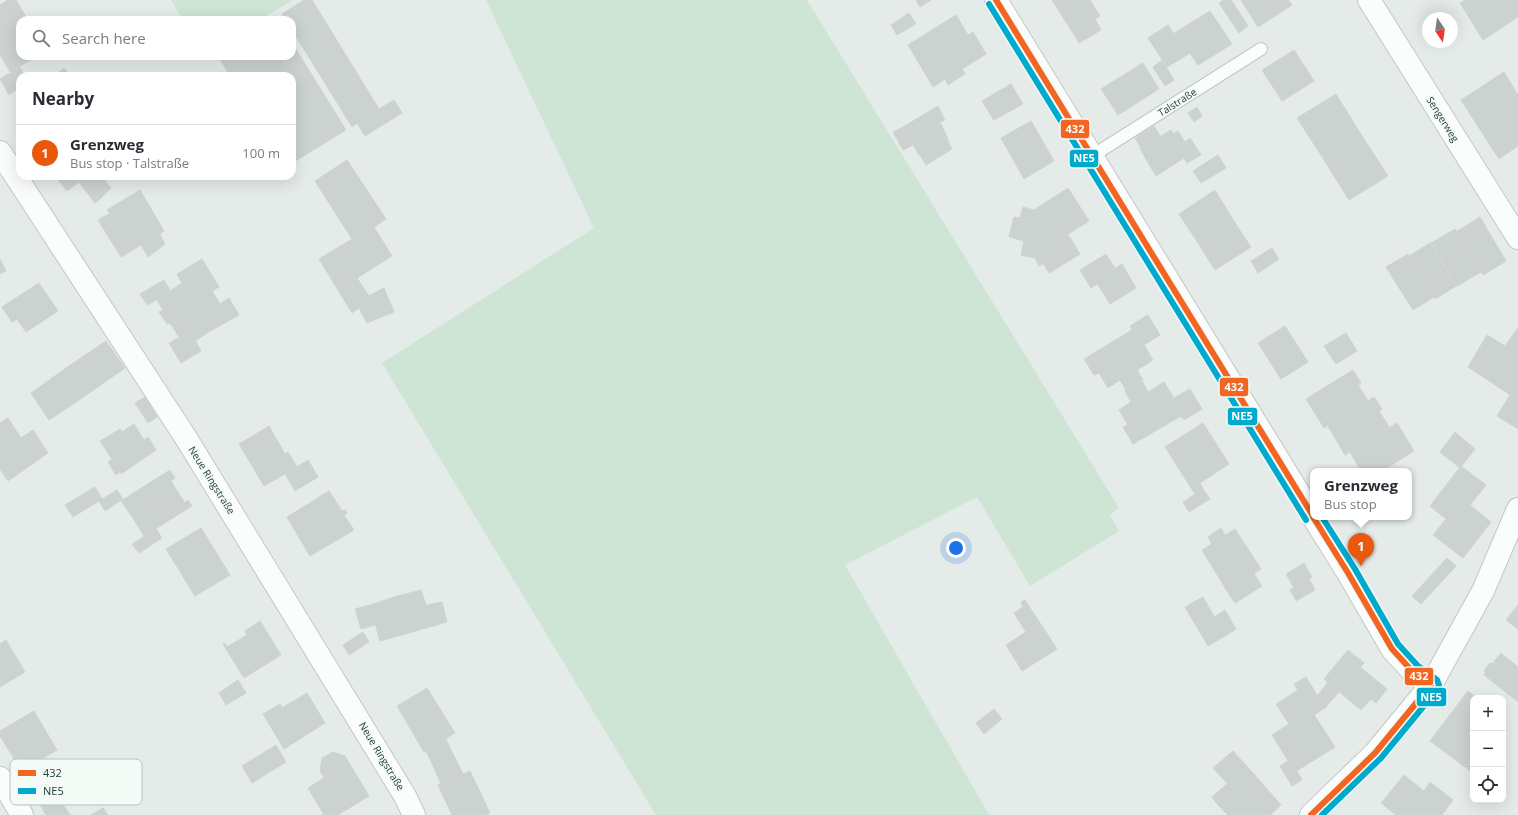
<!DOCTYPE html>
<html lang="en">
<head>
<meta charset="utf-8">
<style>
  :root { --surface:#fff; --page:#f7f7f7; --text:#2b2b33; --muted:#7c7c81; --line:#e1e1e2; --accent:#ea580c }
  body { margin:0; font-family:"Open Sans",sans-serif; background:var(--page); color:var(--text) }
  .controls { position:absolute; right:12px; bottom:12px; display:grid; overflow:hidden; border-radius:8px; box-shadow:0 4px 16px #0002 }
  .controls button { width:36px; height:36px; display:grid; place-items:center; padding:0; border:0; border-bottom:1px solid var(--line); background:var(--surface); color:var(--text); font:20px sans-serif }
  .compass { position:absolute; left:1422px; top:12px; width:36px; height:36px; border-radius:50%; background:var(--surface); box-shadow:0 4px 16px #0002; rotate:167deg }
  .you { position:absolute; left:956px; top:548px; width:14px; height:14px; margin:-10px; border:3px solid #fff; border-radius:50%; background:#1a73e8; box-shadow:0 0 0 6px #1a73e833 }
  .badge { display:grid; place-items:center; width:26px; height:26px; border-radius:50%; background:var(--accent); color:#fff; font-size:13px; font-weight:700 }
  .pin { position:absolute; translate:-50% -33px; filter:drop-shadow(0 1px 2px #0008) }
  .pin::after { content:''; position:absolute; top:21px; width:14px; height:12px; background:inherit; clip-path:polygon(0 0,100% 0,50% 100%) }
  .popup { position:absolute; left:1310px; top:468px; width:102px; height:52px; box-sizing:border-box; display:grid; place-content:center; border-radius:8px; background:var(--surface); filter:drop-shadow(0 1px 3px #0005); font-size:13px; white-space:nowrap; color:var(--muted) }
  .popup b { font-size:15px; color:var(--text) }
  .popup::after { content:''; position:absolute; left:50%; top:100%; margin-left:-8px; border:8px solid transparent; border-top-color:var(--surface) }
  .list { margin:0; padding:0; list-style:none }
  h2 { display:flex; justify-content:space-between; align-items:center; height:52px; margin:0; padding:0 16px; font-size:17px }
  h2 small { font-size:13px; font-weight:400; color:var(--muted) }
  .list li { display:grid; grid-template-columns:26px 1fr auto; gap:12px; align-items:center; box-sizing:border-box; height:56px; padding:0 16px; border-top:1px solid var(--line) }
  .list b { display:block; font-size:15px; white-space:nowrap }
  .list p { margin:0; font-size:13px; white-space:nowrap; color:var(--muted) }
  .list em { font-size:13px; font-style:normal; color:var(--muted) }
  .icon { flex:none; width:22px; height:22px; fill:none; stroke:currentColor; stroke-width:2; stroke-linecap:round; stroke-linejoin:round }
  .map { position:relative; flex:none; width:1518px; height:815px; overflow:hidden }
  .search { position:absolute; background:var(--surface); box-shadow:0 4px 16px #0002; left:16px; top:16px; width:280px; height:44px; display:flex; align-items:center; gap:10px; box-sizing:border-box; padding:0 14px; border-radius:12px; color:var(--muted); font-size:15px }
  .panel { position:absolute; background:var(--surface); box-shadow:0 4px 16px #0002; left:16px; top:72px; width:280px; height:108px; border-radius:12px }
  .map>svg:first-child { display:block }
  .green { fill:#cee4d4 }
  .building { fill:#ccd2cf; stroke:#ced4d1 }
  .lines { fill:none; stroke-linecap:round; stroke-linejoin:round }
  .lane-casing { stroke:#c2c8c5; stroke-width:14 }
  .street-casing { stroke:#c2c8c5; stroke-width:24 }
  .lane { stroke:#fbfcfc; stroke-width:12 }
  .street { stroke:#fbfcfc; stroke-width:22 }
  .bus-1-casing { stroke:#f4faf6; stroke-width:9 }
  .bus-2-casing { stroke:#f4faf6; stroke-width:9 }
  .bus-1 { stroke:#f26522; stroke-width:6 }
  .bus-2 { stroke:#00a9ce; stroke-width:6 }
  .labels { text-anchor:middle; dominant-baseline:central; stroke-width:3; stroke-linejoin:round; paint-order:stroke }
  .street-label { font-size:10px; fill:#223f35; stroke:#f4faf6 }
  .key { fill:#f4faf6; stroke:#b5c2bc; stroke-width:1 }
  .key-label { font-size:11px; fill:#223f35 }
  .line-badge { stroke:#f4faf6; stroke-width:1.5 }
  .badge-label { font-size:11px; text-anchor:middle; font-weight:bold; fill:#fff }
</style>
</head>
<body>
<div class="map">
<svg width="1518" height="815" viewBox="0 0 1518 815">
  <rect width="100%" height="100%" fill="#e5ebe8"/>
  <path class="green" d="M171 0H293L259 20H183Z
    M486 0H807L1119 508 1110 515 1119 531 1030 586 977 497 845 565 989 815H656L382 363 594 228Z"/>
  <path class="building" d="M8 0H16L28 20H20V56H37L10 72 0 55V5Z
    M304 0H312L379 109 394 100 402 113 365 136 357 123 352 127 292 30V20H286L282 14Z
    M916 0H931L920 7Z
    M1052 0H1090L1100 16 1073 33Z
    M1224 0H1231L1248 26 1239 33 1219 3Z
    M1241 0H1288L1292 5 1258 27Z
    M1465 0H1518V17L1483 40 1460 3Z
    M1210 11 1232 44 1198 65 1176 32Z
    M909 13 916 24 897 35 891 25Z
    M956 15 968 35 973 32 986 54 962 69 965 74 948 85 945 79 933 87 908 45Z
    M1095 19 1101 30 1079 43 1073 33Z
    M1168 25 1187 55 1167 67 1148 38Z
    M1176 32 1190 53 1187 55 1173 34Z
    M292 43 346 130 292 163V76H230L218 56H292Z
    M1294 50 1314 81 1282 101 1262 70Z
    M1162 60 1174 80 1165 86 1153 67Z
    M1143 63 1159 89 1118 115 1101 89Z
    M20 67 25 76H20V87L9 95 0 79Z
    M64 68 70 76H54Z
    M1504 72 1518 95V146L1499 159 1461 100Z
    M1011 84 1023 104 994 120 982 101Z
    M1336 94 1362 136 1324 160 1297 118Z
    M938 106 945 120 940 122 948 139 919 155 903 127Z
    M1197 107 1202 116 1194 122 1188 113Z
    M1031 121 1054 161 1024 179 1001 138Z
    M1154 126 1160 136 1141 148 1135 138Z
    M903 127 913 145 903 150 893 132Z
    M1171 130 1187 156 1156 176 1140 149Z
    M1178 131 1185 142 1190 138 1201 155 1187 163 1184 158 1187 156 1173 134Z
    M1362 136 1388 176 1349 200 1324 160Z
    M947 139 952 149 926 165 920 155Z
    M1218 155 1226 168 1201 183 1193 171Z
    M347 160 386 219 374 227 392 256 338 290 319 259 352 239 315 181Z
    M55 176H87L90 180 85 184 82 180 67 191Z
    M96 176H102L107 183 95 192 100 199 95 203 79 182 82 180 85 184Z
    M107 183 111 188 100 199 95 192Z
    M1068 188 1089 221 1054 243 1034 210Z
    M140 190 164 231 121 257 98 220 110 213 107 210Z
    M1215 190 1232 218 1196 240 1179 214Z
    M1023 207 1034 210 1054 243 1068 235 1074 244 1039 266 1035 258 1021 255 1024 241 1009 237 1014 217 1020 218Z
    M1480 217 1506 261 1483 275 1456 232Z
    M1232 218 1251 247 1215 270 1196 240Z
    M1455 229 1481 272 1457 286 1431 243Z
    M160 234 165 244 148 257 141 245Z
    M1430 243 1456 286 1435 299 1409 256Z
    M1074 244 1080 254 1049 273 1043 263Z
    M1272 248 1279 259 1258 273 1251 261Z
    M1106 254 1115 268 1095 280 1098 283 1091 288 1080 270Z
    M1408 254 1434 297 1413 310 1386 267Z
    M0 259 6 271 0 274Z
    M202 259 219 287 212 291 220 304 229 298 239 315 207 333 195 341 190 331 179 337 170 323 167 324 159 312 163 310 157 300 182 283 177 274Z
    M1122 264 1136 288 1110 304 1095 280Z
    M357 278 369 296 384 288 394 312 367 323 359 308 352 313 338 290Z
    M164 280 171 292 147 305 140 294Z
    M39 283 58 311 26 332 17 319 12 322 2 307Z
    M1148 315 1160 335 1144 345 1153 360 1137 370 1143 380 1126 390 1120 380 1108 388 1099 373 1094 375 1084 359 1132 330 1130 326Z
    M1285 326 1308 362 1281 379 1258 343Z
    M1517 329H1518V400L1468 367 1487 335 1505 346Z
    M190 331 201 351 181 363 169 343Z
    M1346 333 1357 351 1336 364 1324 346Z
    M106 341 125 368 85 396 66 368Z
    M66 368 85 396 49 420 31 393Z
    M1353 370 1361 383 1358 385 1368 401 1324 428 1306 399Z
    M1142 381 1148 392 1164 382 1174 398 1190 389 1202 409 1184 420 1181 416 1133 444 1123 427 1128 425 1119 410 1131 402 1125 391Z
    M1510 395 1518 400V429L1497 416Z
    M145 397 157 417 148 423 135 403Z
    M1374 397 1382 409 1379 411 1389 427 1345 455 1328 426Z
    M8 418 21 438 33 430 48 453 8 481 0 469V423Z
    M1203 423 1229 464 1200 483 1203 489 1195 494 1165 447Z
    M1397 423 1414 451 1382 471H1361L1350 452Z
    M134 424 144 440 148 437 156 450 121 474 120 472 116 475 108 462 112 459 100 441 120 429 122 432Z
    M269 426 285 454 288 452 297 467 264 486 239 444Z
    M1455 432 1475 449 1460 468 1440 452Z
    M308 460 318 477 295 491 285 474Z
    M1461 466 1486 485 1470 505 1491 522 1463 558 1433 535 1446 519 1430 506Z
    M170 470 175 478 171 481 177 491 133 518 121 501Z
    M95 487 102 499 73 517 65 505Z
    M1203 489 1210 499 1189 512 1183 502Z
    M117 490 123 499 105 511 99 501Z
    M177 491 185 503 188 500 192 506 144 536 133 518Z
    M329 491 342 511 345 510 347 513 344 515 354 530 310 556 287 517Z
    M201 528 230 575 195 596 166 549Z
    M1221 528 1225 535 1235 529 1261 569 1227 591 1202 550 1212 544 1208 537Z
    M156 529 162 538 139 553 132 544Z
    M1447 558 1456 566 1421 604 1412 596Z
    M1304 563 1312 577 1294 588 1286 574Z
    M1254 574 1262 586 1235 603 1227 591Z
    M1309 579 1315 590 1296 601 1290 590Z
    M421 590 426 605 442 602 447 622 405 634 394 597Z
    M394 597 405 634 380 641 370 605Z
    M1203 597 1225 636 1208 646 1185 607Z
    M1025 600 1057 649 1022 671 1006 645 1026 632 1014 613 1023 607 1021 602Z
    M370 605 375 625 361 629 355 609Z
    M1518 605V629L1506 620Z
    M1225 610 1236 629 1225 636 1214 617Z
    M260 621 281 655 244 678 223 644 225 643 227 647 247 635 245 631Z
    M363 632 369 642 349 655 343 645Z
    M6 640 25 672 0 687V644Z
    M1348 650 1364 663 1348 680 1341 674 1332 686 1324 679Z
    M1501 653 1518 667V702L1484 675 1486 672 1484 671 1490 663 1492 664Z
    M1360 667 1387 689 1376 703 1371 699 1361 710 1332 686 1341 674 1348 680Z
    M1306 677 1325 708 1314 715 1294 684Z
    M238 680 246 693 226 705 219 693Z
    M1328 682 1339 692 1325 708 1318 695Z
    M427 688 455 733 424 752 397 706Z
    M1298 690 1335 747 1295 772 1272 735 1289 724 1276 704Z
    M1468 691 1477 698H1473V773L1430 741Z
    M307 693 325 723 284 749 263 714 280 704 282 708Z
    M994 709 1002 719 984 734 976 723Z
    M34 711 51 740 16 762 0 736V731Z
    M446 739 452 752 431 761 426 751Z
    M51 740 57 750 28 767 23 758Z
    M276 745 286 762 252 783 242 766Z
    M1233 751 1253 773 1234 791 1213 768Z
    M333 752 345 756 369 796 338 815H324L308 788 324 778 320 771 322 758Z
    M452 752 463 774 441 784 431 761Z
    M61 761 81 792 63 804 70 815H46L29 786 49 775 46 770Z
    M1288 761 1295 772 1297 771 1302 780 1292 786 1280 766Z
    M470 771 490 813 485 815H452L438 785Z
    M1253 773 1281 805 1270 815H1228L1218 805Z
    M1404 775 1424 791 1430 782 1453 800 1442 815H1396L1381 803Z
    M1227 784 1234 791 1218 805 1212 797Z
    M103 808 108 815H91Z"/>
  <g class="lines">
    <defs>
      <path id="lane" d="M1092 156 1261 49"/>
      <path id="street" d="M996 0 1313 516
        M1369 0 1518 238
        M0 152 186 438 405 796 414 815
        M1313 517 1348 573 1392 649 1413 672 1431 685
        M0 778 22 815
        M1311 815 1375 753 1431 685 1483 591 1518 509"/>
    </defs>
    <use href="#lane" class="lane-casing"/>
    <use href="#street" class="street-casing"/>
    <use href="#lane" class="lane"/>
    <use href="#street" class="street"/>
    <defs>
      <path id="bus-1" d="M996 0 1313 516
        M1311 815 1375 753 1431 685 1413 672 1392 649 1348 573 1313 517"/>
      <path id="bus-2" d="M989 4 1306 520
        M1322 517 1355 569 1398 644 1418 666 1437 680 1439 685 1437 690 1381 758 1322 815"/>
    </defs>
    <use href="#bus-1" class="bus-1-casing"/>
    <use href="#bus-2" class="bus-2-casing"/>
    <use href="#bus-1" class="bus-1"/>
    <use href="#bus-2" class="bus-2"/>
  </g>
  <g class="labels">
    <g class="street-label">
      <text transform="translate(1177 102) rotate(-32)">Talstraße</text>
      <text transform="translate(1443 119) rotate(58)">Sengerweg</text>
      <text transform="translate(212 480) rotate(58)">Neue Ringstraße</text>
      <text transform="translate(382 756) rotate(59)">Neue Ringstraße</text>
    </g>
  </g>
  <rect x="10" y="759" width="132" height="46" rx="6" class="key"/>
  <rect x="18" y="770" width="18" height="6" fill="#f26522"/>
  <rect x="18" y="788" width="18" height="6" fill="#00a9ce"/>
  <g class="key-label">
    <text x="43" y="777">432</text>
    <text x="43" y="795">NE5</text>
  </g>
  <g class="line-badge">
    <rect x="1060" y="119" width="30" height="20" rx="4" fill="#f26522"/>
    <rect x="1069" y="149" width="30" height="19" rx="4" fill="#00a9ce"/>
    <rect x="1219" y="377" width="30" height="20" rx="4" fill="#f26522"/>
    <rect x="1227" y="407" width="31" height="19" rx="4" fill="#00a9ce"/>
    <rect x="1404" y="667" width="30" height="19" rx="4" fill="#f26522"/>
    <rect x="1416" y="687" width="31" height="20" rx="4" fill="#00a9ce"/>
  </g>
  <g class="badge-label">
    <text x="1075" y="133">432</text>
    <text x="1084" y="162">NE5</text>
    <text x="1234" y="391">432</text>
    <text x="1242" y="420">NE5</text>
    <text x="1419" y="680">432</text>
    <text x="1431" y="701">NE5</text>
  </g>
</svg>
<div class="controls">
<button>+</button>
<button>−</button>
<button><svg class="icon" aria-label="locate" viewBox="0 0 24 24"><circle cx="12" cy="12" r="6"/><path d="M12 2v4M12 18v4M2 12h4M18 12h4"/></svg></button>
</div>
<svg class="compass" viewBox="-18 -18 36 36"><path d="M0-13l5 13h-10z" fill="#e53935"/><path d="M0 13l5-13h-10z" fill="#7c7c81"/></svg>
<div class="you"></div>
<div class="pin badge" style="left:1361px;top:566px">1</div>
<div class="popup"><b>Grenzweg</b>Bus stop</div>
<div class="search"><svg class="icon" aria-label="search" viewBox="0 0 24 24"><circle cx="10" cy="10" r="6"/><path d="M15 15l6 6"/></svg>Search here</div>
<section class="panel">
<h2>Nearby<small></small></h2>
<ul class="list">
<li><span class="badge">1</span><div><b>Grenzweg</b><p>Bus stop · Talstraße</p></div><em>100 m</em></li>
</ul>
</section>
</div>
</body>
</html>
